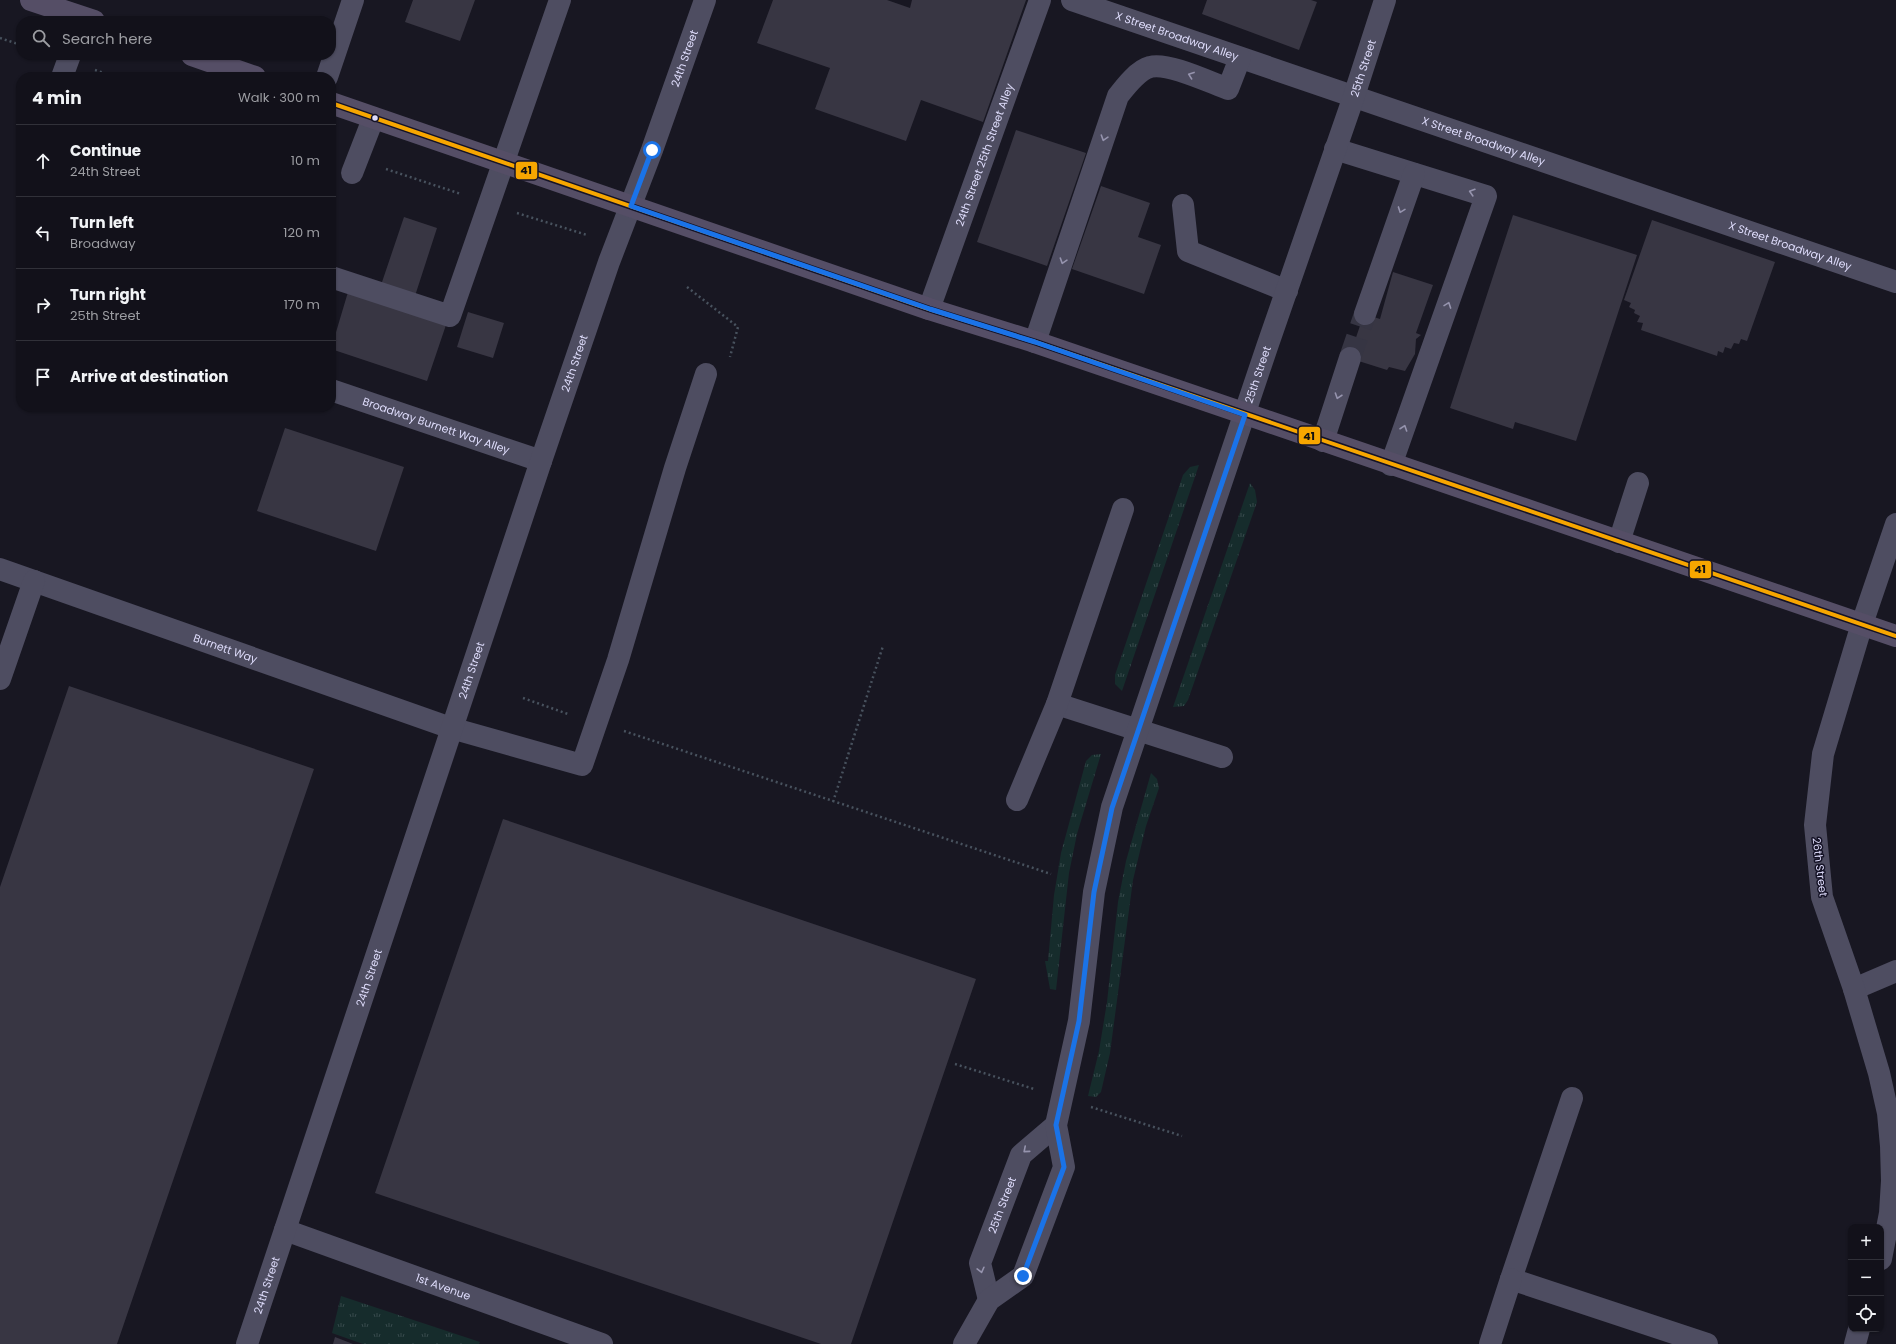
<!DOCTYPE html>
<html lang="en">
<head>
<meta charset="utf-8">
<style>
  :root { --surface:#12111a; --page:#1f1f27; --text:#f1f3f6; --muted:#9c9da2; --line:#313139 }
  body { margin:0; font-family:Poppins,sans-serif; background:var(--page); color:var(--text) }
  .controls { position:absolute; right:12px; bottom:12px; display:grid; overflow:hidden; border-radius:8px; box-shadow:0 1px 3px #0004 }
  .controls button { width:36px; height:36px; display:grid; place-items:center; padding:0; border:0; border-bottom:1px solid var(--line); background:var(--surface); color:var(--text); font:20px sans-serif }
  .stop { position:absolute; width:12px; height:12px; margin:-9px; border:3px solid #1a73e8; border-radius:50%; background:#fff }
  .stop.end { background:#1a73e8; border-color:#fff; box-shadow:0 1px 4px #0008 }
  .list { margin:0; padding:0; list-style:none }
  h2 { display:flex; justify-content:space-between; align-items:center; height:52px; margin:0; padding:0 16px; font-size:17px }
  h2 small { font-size:13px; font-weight:400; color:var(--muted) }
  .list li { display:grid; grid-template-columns:26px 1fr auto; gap:12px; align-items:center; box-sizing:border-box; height:72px; padding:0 16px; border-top:1px solid var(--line) }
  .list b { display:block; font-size:15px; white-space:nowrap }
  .list p { margin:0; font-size:13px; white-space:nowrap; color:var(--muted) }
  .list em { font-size:13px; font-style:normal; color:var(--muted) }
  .icon { flex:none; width:22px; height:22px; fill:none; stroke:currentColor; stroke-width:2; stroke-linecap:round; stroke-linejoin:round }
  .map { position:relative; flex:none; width:1896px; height:1344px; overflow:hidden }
  .search { position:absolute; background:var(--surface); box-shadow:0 1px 3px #0004; left:16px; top:16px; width:320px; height:44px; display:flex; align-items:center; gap:10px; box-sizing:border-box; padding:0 14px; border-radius:16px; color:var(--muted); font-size:15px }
  .panel { position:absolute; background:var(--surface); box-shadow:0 1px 3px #0004; left:16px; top:72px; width:320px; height:340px; border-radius:16px }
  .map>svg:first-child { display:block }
  .grass { fill:url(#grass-tufts) }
  .building { fill:#383643 }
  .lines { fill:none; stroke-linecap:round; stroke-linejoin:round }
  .minor-tunnel { stroke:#363543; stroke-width:22; stroke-dasharray:22 11; stroke-linecap:butt }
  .path { stroke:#48525e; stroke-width:2.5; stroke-dasharray:2 3; stroke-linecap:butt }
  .minor { stroke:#4e4d61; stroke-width:22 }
  .major { stroke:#554e66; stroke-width:22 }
  .bus-1-casing { stroke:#151326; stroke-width:7 }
  .bus-1 { stroke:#f7a600; stroke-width:4 }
  .oneway { stroke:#9694ae }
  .route { stroke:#1a73e8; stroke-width:5 }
  .bus-dot { fill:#dedcfb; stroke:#151326; stroke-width:1.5 }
  .labels { text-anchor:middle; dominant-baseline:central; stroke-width:3; stroke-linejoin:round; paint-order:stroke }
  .street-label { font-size:11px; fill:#dedcfb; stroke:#151326 }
  .line-badge { stroke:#151326; stroke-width:1.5 }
  .pale-badge-label { font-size:11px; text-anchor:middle; font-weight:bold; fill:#111 }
</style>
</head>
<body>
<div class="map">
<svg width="1896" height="1344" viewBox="0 0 1896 1344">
  <defs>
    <pattern id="grass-tufts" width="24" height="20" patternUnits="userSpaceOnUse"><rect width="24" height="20" fill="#162c2c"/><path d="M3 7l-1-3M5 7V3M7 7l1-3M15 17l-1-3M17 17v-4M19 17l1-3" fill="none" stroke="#374a4c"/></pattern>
  </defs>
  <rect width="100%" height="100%" fill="#181722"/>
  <path class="grass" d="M1199 465 1122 691 1115 684V675L1183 475 1190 467Z
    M1250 483 1255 490 1257 502 1188 700 1184 706 1173 707Z
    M1101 754 1077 834 1069 873 1056 990 1050 989 1045 961H1048L1054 895 1061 853 1086 761 1092 755Z
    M1151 773 1157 779 1159 788 1146 826 1133 880 1110 1053 1101 1092 1096 1097 1088 1096 1099 1051 1107 1002 1118 902 1126 861Z
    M341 1296 480 1342 479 1344H363L332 1333Z"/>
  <path class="building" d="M413 0H475L460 41 405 22Z
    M773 0H887L910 8 912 0H1026L983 122 921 100 906 141 815 109 830 68 757 43Z
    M1207 0H1311L1317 2 1299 50 1202 14Z
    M1016 130 1086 153 1047 266 977 242Z
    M1101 186 1150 203 1138 237 1161 245 1144 294 1072 269Z
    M1513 215 1637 255 1576 441 1515 422 1513 429 1450 408Z
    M404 217 437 228 414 299 380 288Z
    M1652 220 1775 262 1747 341 1741 339 1739 344 1734 343 1731 349 1725 347 1723 353 1718 351 1717 356 1641 330 1643 323 1637 322 1640 316 1634 313 1635 310 1629 307 1631 303 1624 300Z
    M1393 272 1433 285 1416 333 1421 335 1416 339 1415 354 1405 371 1389 367 1387 370 1349 358 1364 314 1380 319Z
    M348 292 446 325 427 381 331 349Z
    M468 312 504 323 493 358 457 347Z
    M285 428 404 467 376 551 257 511Z
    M69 686 314 769 117 1344H0V887Z
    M503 819 976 979 851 1344H821L375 1193Z
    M335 1337 353 1344H333Z"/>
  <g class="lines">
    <path class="minor-tunnel" d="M1350 358 1365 314"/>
    <path class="path" d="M0 38 21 45
      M95 70 116 77
      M386 169 461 194
      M517 213 587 235
      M687 287 738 327 730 357
      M523 698 568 714
      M624 731 1051 874
      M833 802 883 646
      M955 1064 1034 1089
      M1091 1107 1182 1136"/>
    <g class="minor">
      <path id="s1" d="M1072 0 1896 282"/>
      <path d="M62 77 70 55"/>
      <path d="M327 77 353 0"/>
      <path d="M1335 149 1486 196 1391 465"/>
      <path d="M352 173 373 119"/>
      <path d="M1183 205 1188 251 1287 291"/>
      <path d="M331 277 450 316 560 0"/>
      <path id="s2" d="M929 309 1040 0"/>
      <path d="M1365 314 1414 174"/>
      <path d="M1035 342 1118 96C1125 87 1138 70 1150 67 1168 62 1209 82 1228 89L1240 58"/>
      <path id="s3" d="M331 390 541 461"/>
      <path d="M1323 441 1350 358"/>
      <path d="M1619 542 1638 483"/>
      <path id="s4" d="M0 569 451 728 582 765 618 660 675 468 706 374"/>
      <path d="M0 679 34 581"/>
      <path d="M1057 704 1222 757"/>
      <path d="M1017 800 1057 704 1123 509"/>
      <path d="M1854 989 1896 971"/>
      <path d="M1572 1098 1511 1279 1707 1344"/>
      <path id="s5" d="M285 1230 602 1344"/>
      <path d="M1881 1259 1890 1213 1892 1181 1891 1146 1888 1113 1879 1073 1854 989 1822 897 1815 825 1823 754 1862 624 1896 524"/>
      <path id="s6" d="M989 1300 980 1263 1021 1155 1056 1125"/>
      <path id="s7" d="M247 1344 541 461 609 262 652 150 705 0"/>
      <path id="s8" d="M964 1344 989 1300 1023 1276 1064 1167 1056 1125 1079 1021 1094 892 1112 807 1267 347 1354 96 1385 0"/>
      <path d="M1490 1344 1511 1279"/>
      <path d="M1855 1344 1859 1329"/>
    </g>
    <path class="major" d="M31 0 94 21
      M192 55 255 77
      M331 103 929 309 1035 342 1896 636"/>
    <defs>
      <path id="bus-1" d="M331 103 929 309 1035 342 1896 636"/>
    </defs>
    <use href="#bus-1" class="bus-1-casing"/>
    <use href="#bus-1" class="bus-1"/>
  </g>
  <defs><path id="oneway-chevron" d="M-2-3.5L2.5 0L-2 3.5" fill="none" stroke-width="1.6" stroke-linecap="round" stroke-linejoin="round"/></defs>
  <g class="oneway">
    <use href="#oneway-chevron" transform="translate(1191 75) rotate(-160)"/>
    <use href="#oneway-chevron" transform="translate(1104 138) rotate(108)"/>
    <use href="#oneway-chevron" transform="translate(1472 192) rotate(-163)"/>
    <use href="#oneway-chevron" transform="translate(1401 210) rotate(110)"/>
    <use href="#oneway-chevron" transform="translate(1063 261) rotate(108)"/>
    <use href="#oneway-chevron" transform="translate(1448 305) rotate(-70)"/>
    <use href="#oneway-chevron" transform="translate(1338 396) rotate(109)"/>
    <use href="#oneway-chevron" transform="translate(1404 428) rotate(-71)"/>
    <use href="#oneway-chevron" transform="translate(1026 1150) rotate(139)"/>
    <use href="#oneway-chevron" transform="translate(981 1270) rotate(76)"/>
  </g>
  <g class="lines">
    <path class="route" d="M652 150 631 206 930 309 1035 342 1245 415 1112 808 1094 892 1079 1021 1056 1125 1064 1167 1023 1276"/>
  </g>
  <circle class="bus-dot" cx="375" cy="118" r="3.5"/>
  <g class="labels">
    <g class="street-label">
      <text stroke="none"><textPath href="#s1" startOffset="111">X Street Broadway Alley</textPath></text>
      <text stroke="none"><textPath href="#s7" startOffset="1358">24th Street</textPath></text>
      <text stroke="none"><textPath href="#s8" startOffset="1355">25th Street</textPath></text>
      <text stroke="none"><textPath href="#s1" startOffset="435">X Street Broadway Alley</textPath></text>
      <text stroke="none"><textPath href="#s2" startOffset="164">24th Street 25th Street Alley</textPath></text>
      <text stroke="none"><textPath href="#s1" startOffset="759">X Street Broadway Alley</textPath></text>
      <text stroke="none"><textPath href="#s7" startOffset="1034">24th Street</textPath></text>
      <text stroke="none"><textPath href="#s8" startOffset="1031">25th Street</textPath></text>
      <text stroke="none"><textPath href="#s3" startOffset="111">Broadway Burnett Way Alley</textPath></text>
      <text stroke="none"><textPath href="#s4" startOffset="239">Burnett Way</textPath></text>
      <text stroke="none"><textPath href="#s7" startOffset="710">24th Street</textPath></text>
      <text transform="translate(1820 867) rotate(83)">26th Street</text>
      <text stroke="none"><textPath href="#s7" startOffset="386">24th Street</textPath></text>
      <text stroke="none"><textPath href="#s6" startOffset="100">25th Street</textPath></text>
      <text stroke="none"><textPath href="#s7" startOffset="62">24th Street</textPath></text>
      <text stroke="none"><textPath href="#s5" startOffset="168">1st Avenue</textPath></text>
    </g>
  </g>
  <g class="line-badge">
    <rect x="515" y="161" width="23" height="19" rx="4" fill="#f7a600"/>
    <rect x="1298" y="426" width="23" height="19" rx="4" fill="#f7a600"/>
    <rect x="1689" y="560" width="23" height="19" rx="4" fill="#f7a600"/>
  </g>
  <g class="pale-badge-label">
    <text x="526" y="174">41</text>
    <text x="1309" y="440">41</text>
    <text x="1700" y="573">41</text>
  </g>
</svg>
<div class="controls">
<button>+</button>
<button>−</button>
<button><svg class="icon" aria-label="locate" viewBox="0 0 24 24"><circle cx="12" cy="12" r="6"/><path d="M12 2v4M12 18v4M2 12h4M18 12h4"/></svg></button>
</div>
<div class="stop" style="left:652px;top:150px"></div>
<div class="stop end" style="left:1023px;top:1276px"></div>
<div class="search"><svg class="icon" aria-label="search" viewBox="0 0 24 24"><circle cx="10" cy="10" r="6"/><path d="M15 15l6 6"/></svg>Search here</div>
<section class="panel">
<h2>4 min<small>Walk · 300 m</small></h2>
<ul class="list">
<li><svg class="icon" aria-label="ahead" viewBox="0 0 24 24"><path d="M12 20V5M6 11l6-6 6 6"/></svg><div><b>Continue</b><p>24th Street</p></div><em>10 m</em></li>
<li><svg class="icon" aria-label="left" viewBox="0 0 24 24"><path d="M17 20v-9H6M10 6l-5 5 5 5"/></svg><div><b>Turn left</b><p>Broadway</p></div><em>120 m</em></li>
<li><svg class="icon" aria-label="right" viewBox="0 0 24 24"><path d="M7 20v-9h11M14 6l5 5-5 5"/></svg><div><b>Turn right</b><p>25th Street</p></div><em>170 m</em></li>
<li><svg class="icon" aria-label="arrive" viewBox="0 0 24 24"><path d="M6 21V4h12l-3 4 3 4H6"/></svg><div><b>Arrive at destination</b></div></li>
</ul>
</section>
</div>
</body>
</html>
